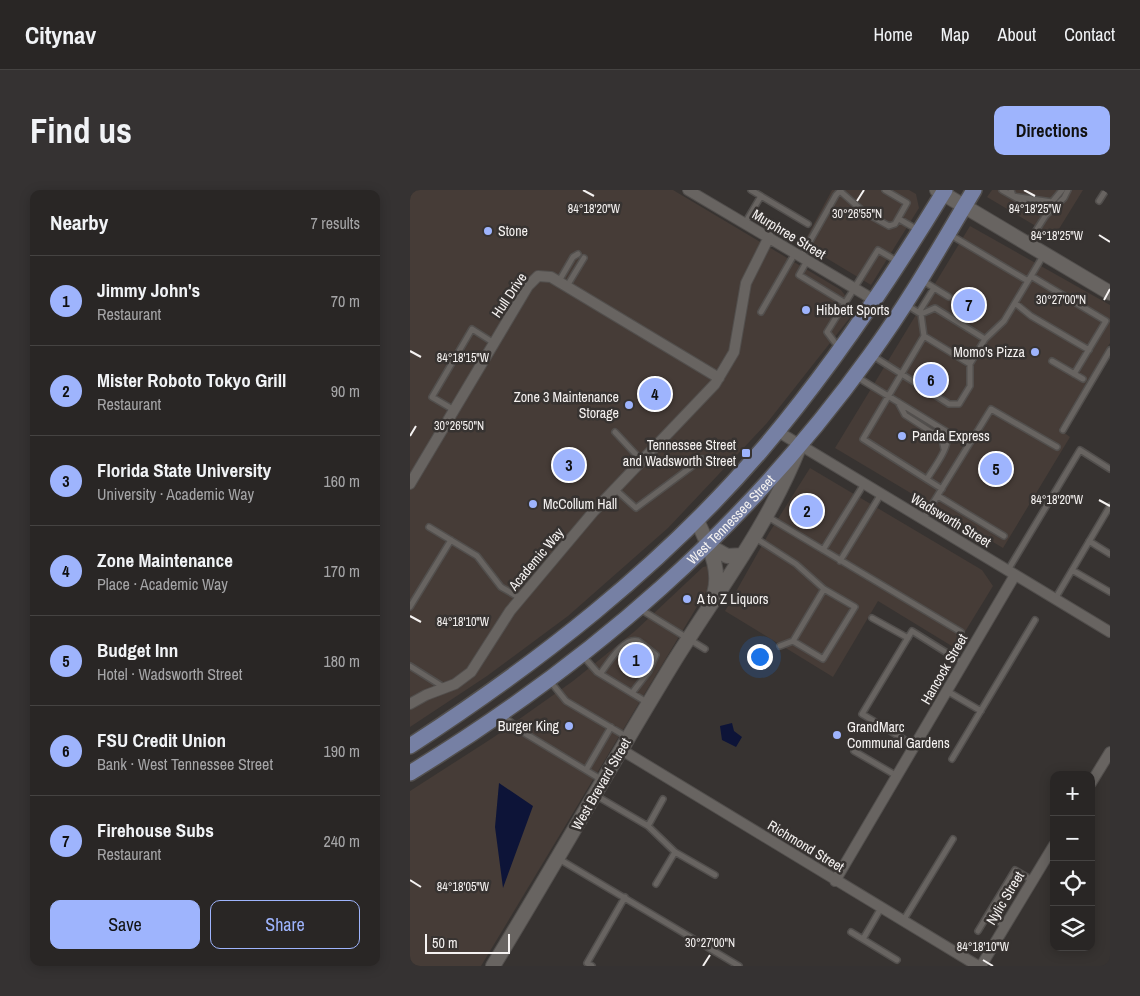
<!DOCTYPE html>
<html lang="en">
<head>
<meta charset="utf-8">
<style>
  :root { --surface:#292625; --page:#353232; --text:#f1f3f6; --muted:#a5a5a7; --line:#454342; --accent:#9eb4fd }
  body { margin:0; font-family:"Archivo Narrow",sans-serif; background:var(--page); color:var(--text) }
  .controls { position:absolute; right:15px; bottom:15px; display:grid; overflow:hidden; border-radius:10px; box-shadow:0 2px 12px #0003 }
  .controls button { width:45px; height:45px; display:grid; place-items:center; padding:0; border:0; border-bottom:1px solid var(--line); background:var(--surface); color:var(--text); font:25px sans-serif }
  .scale { position:absolute; left:15px; bottom:12px; width:85px; box-sizing:border-box; padding-left:5px; border:2px solid #f5f2f1; border-top:0; font-size:14px; line-height:18px; white-space:nowrap; color:#f5f2f1; -webkit-text-stroke:4px #373331; paint-order:stroke }
  .you { position:absolute; left:349px; top:466px; width:18px; height:18px; margin:-12px; border:4px solid #fff; border-radius:50%; background:#1a73e8; box-shadow:0 0 0 8px #1a73e833 }
  .badge { display:grid; place-items:center; width:32px; height:32px; border-radius:50%; background:var(--accent); color:#111; font-size:16px; font-weight:700 }
  .pin { position:absolute; translate:-50% -50%; border:2px solid #fff; box-shadow:0 1px 5px #0006 }
  .list { margin:0; padding:0; list-style:none }
  h2 { display:flex; justify-content:space-between; align-items:center; height:65px; margin:0; padding:0 20px; font-size:21px }
  h2 small { font-size:16px; font-weight:400; color:var(--muted) }
  .list li { display:grid; grid-template-columns:32px 1fr auto; gap:15px; align-items:center; box-sizing:border-box; height:90px; padding:0 20px; border-top:1px solid var(--line) }
  .list b { display:block; font-size:19px; white-space:nowrap }
  .list p { margin:0; font-size:16px; white-space:nowrap; color:var(--muted) }
  .list em { font-size:16px; font-style:normal; color:var(--muted) }
  .actions { display:flex; gap:10px; padding:15px 20px }
  .actions a { flex:1; padding:11px 0; border:1px solid var(--accent); border-radius:10px; text-align:center; font-size:18px; color:var(--accent) }
  .actions .main { background:var(--accent); color:#111 }
  .icon { flex:none; width:28px; height:28px; fill:none; stroke:currentColor; stroke-width:2; stroke-linecap:round; stroke-linejoin:round }
  .map { position:relative; flex:none; width:700px; height:776px; overflow:hidden; border-radius:10px }
  header { display:flex; align-items:center; gap:30px; box-sizing:border-box; height:70px; padding:0 25px; background:var(--surface); border-bottom:1px solid var(--line) }
  header strong { font-size:24px }
  nav { display:flex; gap:28px; margin-inline-start:auto; font-size:18px }
  .intro { display:flex; align-items:center; justify-content:space-between; box-sizing:border-box; height:120px; padding:0 30px }
  h1 { margin:0; font-size:35px }
  .button { padding:12px 22px; border-radius:10px; background:var(--accent); color:#111; font-size:18px; font-weight:700 }
  main { display:flex; gap:30px; padding:0 30px }
  aside { flex:1; background:var(--surface); border-radius:10px; box-shadow:0 2px 12px #0003 }
  .map>svg:first-child { display:block }
  .built { fill:#463c37 }
  .water { fill:#0d1438 }
  .lines { fill:none; stroke-linecap:round; stroke-linejoin:round }
  .lane-casing { stroke:#524f4d; stroke-width:8 }
  .street-casing { stroke:#524f4d; stroke-width:12 }
  .secondary-casing { stroke:#524f4d; stroke-width:16 }
  .primary-casing { stroke:#524f4d; stroke-width:18 }
  .lane { stroke:#686461; stroke-width:5 }
  .street { stroke:#686461; stroke-width:10 }
  .secondary { stroke:#686461; stroke-width:14 }
  .primary { stroke:#7680a4; stroke-width:15 }
  .ticks { fill:none; stroke:#f5f2f1; stroke-width:2 }
  .poi-dot { fill:#9eb4fd; stroke:#373331; stroke-width:2 }
  .labels { text-anchor:middle; dominant-baseline:central; stroke-width:5; stroke-linejoin:round; paint-order:stroke }
  .poi-label { font-size:14px; fill:#f5f2f1; stroke:#373331; text-anchor:start }
  .street-label { font-size:14px; fill:#f5f2f1; stroke:#373331 }
  .ticks-label { font-size:12px; text-anchor:middle; fill:#f5f2f1; stroke:#373331; stroke-width:5; stroke-linejoin:round; paint-order:stroke }
</style>
</head>
<body>
<header>
<strong>Citynav</strong>
<nav><a>Home</a><a>Map</a><a>About</a><a>Contact</a></nav>
</header>
<div class="intro"><h1>Find us</h1><a class="button">Directions</a></div>
<main>
<aside>
<h2>Nearby<small>7 results</small></h2>
<ul class="list">
<li><span class="badge">1</span><div><b>Jimmy John's</b><p>Restaurant</p></div><em>70 m</em></li>
<li><span class="badge">2</span><div><b>Mister Roboto Tokyo Grill</b><p>Restaurant</p></div><em>90 m</em></li>
<li><span class="badge">3</span><div><b>Florida State University</b><p>University · Academic Way</p></div><em>160 m</em></li>
<li><span class="badge">4</span><div><b>Zone Maintenance</b><p>Place · Academic Way</p></div><em>170 m</em></li>
<li><span class="badge">5</span><div><b>Budget Inn</b><p>Hotel · Wadsworth Street</p></div><em>180 m</em></li>
<li><span class="badge">6</span><div><b>FSU Credit Union</b><p>Bank · West Tennessee Street</p></div><em>190 m</em></li>
<li><span class="badge">7</span><div><b>Firehouse Subs</b><p>Restaurant</p></div><em>240 m</em></li>
</ul>
<div class="actions"><a class="main">Save</a><a>Share</a></div>
</aside>
<div class="map">
<svg width="700" height="776" viewBox="0 0 700 776">
  <rect width="100%" height="100%" fill="#373331"/>
  <path class="built" d="M0 0H263L431 100 446 120 357 233 258 338 158 426 77 486 0 537Z
    M422 0H499L506 4 509 18 461 95 393 54Z
    M582 0H673L644 47 577 7Z
    M560 36 700 115V153L649 239 660 247 593 358 425 258Z
    M400 278 572 380 583 396 545 458 468 411 423 487 315 421 359 343Z
    M298 376 302 378V389L297 400 71 776H0V601L84 547 163 491 225 441 293 377Z"/>
  <path class="water" d="M322 533 324 541 332 547 326 557 312 550 310 536Z
    M89 593 123 616 93 698 85 637Z"/>
  <g class="lines">
    <defs>
      <path id="lane" d="M341 0 398 34
        M592 0 636 25
        M601 0 603 6 642 12 652 0
        M430 1 454 22 479 36 485 34 497 13 475 0
        M689 11 696 0
        M489 29 508 40
        M335 33 351 6
        M539 44 618 91
        M618 53 636 25 654 8 658 0
        M391 67 426 5 431 0
        M397 71 389 85 435 113
        M621 86 696 131 664 184
        M149 91 163 67 168 64
        M513 91 539 107
        M157 96 174 68
        M605 113 621 126 679 160
        M495 114 511 124 514 146 453 249 532 299
        M351 122 385 63
        M509 122 524 98
        M511 124 525 118 575 149
        M514 146 560 174
        M429 158 417 142 468 60 487 71
        M463 166 539 214H549L560 196V174L575 149 594 131 633 66
        M642 171 673 189
        M447 187 537 242C541 257 524 277 517 289
        M488 212 495 225 532 249 534 259
        M44 220 22 207 62 139 84 153
        M653 240 700 160
        M205 242 232 271
        M206 300 226 318 292 269
        M528 306 594 346
        M358 327 551 442
        M513 329 581 219 647 257
        M19 337 67 366 91 397 110 408
        M344 347 386 374 414 399 445 417 413 469 383 451 414 399
        M679 351 700 364
        M413 360 454 294
        M430 371 471 304
        M598 380 670 260 700 279
        M662 380 700 402
        M645 409 700 316
        M0 417 41 350
        M230 419 295 459
        M462 428 498 448
        M370 456 383 451
        M173 466 187 482 238 513
        M0 476 35 498
        M190 484C198 474 213 447 228 451L246 465 239 481 222 503
        M140 491 156 511 217 547
        M537 501 571 521
        M92 525 116 544 192 590
        M505 556 452 524 502 441 553 473
        M444 561 487 586
        M542 569 625 430
        M176 580 201 537
        M185 605 238 636 265 662 305 685
        M238 636 253 609
        M149 669 329 776
        M246 694 265 662
        M578 726 595 736
        M493 731 543 649
        M568 741 605 680 622 690
        M441 742 487 770
        M453 749 471 718
        M182 776 177 773 215 707"/>
      <path id="street" d="M278 0 466 111
        M367 241 700 442
        M0 294 118 96 128 86 141 87 309 188
        M0 514 16 505 45 494 61 482 100 421 184 321 305 194 324 162 336 93 359 47
        M210 559 568 776
        M681 593 700 562
        M425 691 605 385
        M571 776 644 655"/>
      <path id="secondary" d="M527 0 700 103
        M287 330C297 354 312 377 304 404
        M298 355 317 366 333 365
        M83 776C144 676 202 573 263 473 307 402 358 336 389 258"/>
      <g id="primary">
        <path d="M0 556C128 473 250 378 350 262 420 180 479 92 535 0"/>
        <path id="s1" d="M0 583C183 471 335 339 461 164 499 112 531 55 564 0"/>
      </g>
    </defs>
    <use href="#lane" class="lane-casing"/>
    <use href="#street" class="street-casing"/>
    <use href="#secondary" class="secondary-casing"/>
    <use href="#primary" class="primary-casing"/>
    <use href="#lane" class="lane"/>
    <use href="#street" class="street"/>
    <use href="#secondary" class="secondary"/>
    <use href="#primary" class="primary"/>
  </g>
  <path class="ticks" d="M173 0 184 6M614 0 625 6M447 11 454 0M689 45 700 52M694 110 700 99M0 161 11 167M0 246 6 236M689 310 700 316M0 426 11 432M0 690 11 697M573 770 583 776M293 776 300 765"/>
  <g class="poi-dot">
    <circle cx="78" cy="41" r="5"/>
    <circle cx="396" cy="120" r="5"/>
    <circle cx="625" cy="162" r="5"/>
    <circle cx="219" cy="215" r="5"/>
    <circle cx="492" cy="246" r="5"/>
    <rect x="331" y="258" width="10" height="10" rx="2.5"/>
    <circle cx="123" cy="314" r="5"/>
    <circle cx="277" cy="409" r="5"/>
    <circle cx="159" cy="536" r="5"/>
    <circle cx="427" cy="545" r="5"/>
  </g>
  <g class="labels">
    <g class="poi-label">
      <text x="88" y="41">Stone</text>
      <text x="406" y="120">Hibbett Sports</text>
      <text x="615" y="162" text-anchor="end">Momo's Pizza</text>
      <text x="209" y="207" text-anchor="end">Zone 3 Maintenance<tspan x="209" dy="16">Storage</tspan></text>
      <text x="502" y="246">Panda Express</text>
      <text x="326" y="255" text-anchor="end">Tennessee Street<tspan x="326" dy="16">and Wadsworth Street</tspan></text>
      <text x="133" y="314">McCollum Hall</text>
      <text x="287" y="409">A to Z Liquors</text>
      <text x="149" y="536" text-anchor="end">Burger King</text>
      <text x="437" y="537">GrandMarc<tspan x="437" dy="16">Communal Gardens</tspan></text>
    </g>
    <g class="street-label">
      <text transform="translate(379 44) rotate(31)">Murphree Street</text>
      <text transform="translate(99 105) rotate(-56)">Hull Drive</text>
      <text stroke="none"><textPath href="#s1" startOffset="410">West Tennessee Street</textPath></text>
      <text transform="translate(541 330) rotate(31)">Wadsworth Street</text>
      <text transform="translate(126 369) rotate(-50)">Academic Way</text>
      <text transform="translate(534 479) rotate(-60)">Hancock Street</text>
      <text transform="translate(191 594) rotate(-60)">West Brevard Street</text>
      <text transform="translate(396 656) rotate(31)">Richmond Street</text>
      <text transform="translate(595 708) rotate(-59)">Nylic Street</text>
    </g>
  </g>
  <g class="ticks-label">
    <text x="625" y="23">84°18'25"W</text>
    <text x="184" y="23">84°18'20"W</text>
    <text x="447" y="28">30°26'55"N</text>
    <text x="647" y="50">84°18'25"W</text>
    <text x="651" y="114">30°27'00"N</text>
    <text x="53" y="172">84°18'15"W</text>
    <text x="49" y="240">30°26'50"N</text>
    <text x="647" y="314">84°18'20"W</text>
    <text x="53" y="436">84°18'10"W</text>
    <text x="53" y="701">84°18'05"W</text>
    <text x="300" y="757">30°27'00"N</text>
    <text x="573" y="761">84°18'10"W</text>
  </g>
</svg>
<div class="controls">
<button>+</button>
<button>−</button>
<button><svg class="icon" aria-label="locate" viewBox="0 0 24 24"><circle cx="12" cy="12" r="6"/><path d="M12 2v4M12 18v4M2 12h4M18 12h4"/></svg></button>
<button><svg class="icon" aria-label="layers" viewBox="0 0 24 24"><path d="M12 4l9 5-9 5-9-5zM3 14l9 5 9-5"/></svg></button>
</div>
<div class="scale">50 m</div>
<div class="you"></div>
<div class="pin badge" style="left:226px;top:470px">1</div>
<div class="pin badge" style="left:397px;top:321px">2</div>
<div class="pin badge" style="left:159px;top:275px">3</div>
<div class="pin badge" style="left:245px;top:204px">4</div>
<div class="pin badge" style="left:586px;top:279px">5</div>
<div class="pin badge" style="left:521px;top:190px">6</div>
<div class="pin badge" style="left:559px;top:115px">7</div>
</div>
</main>
</body>
</html>
